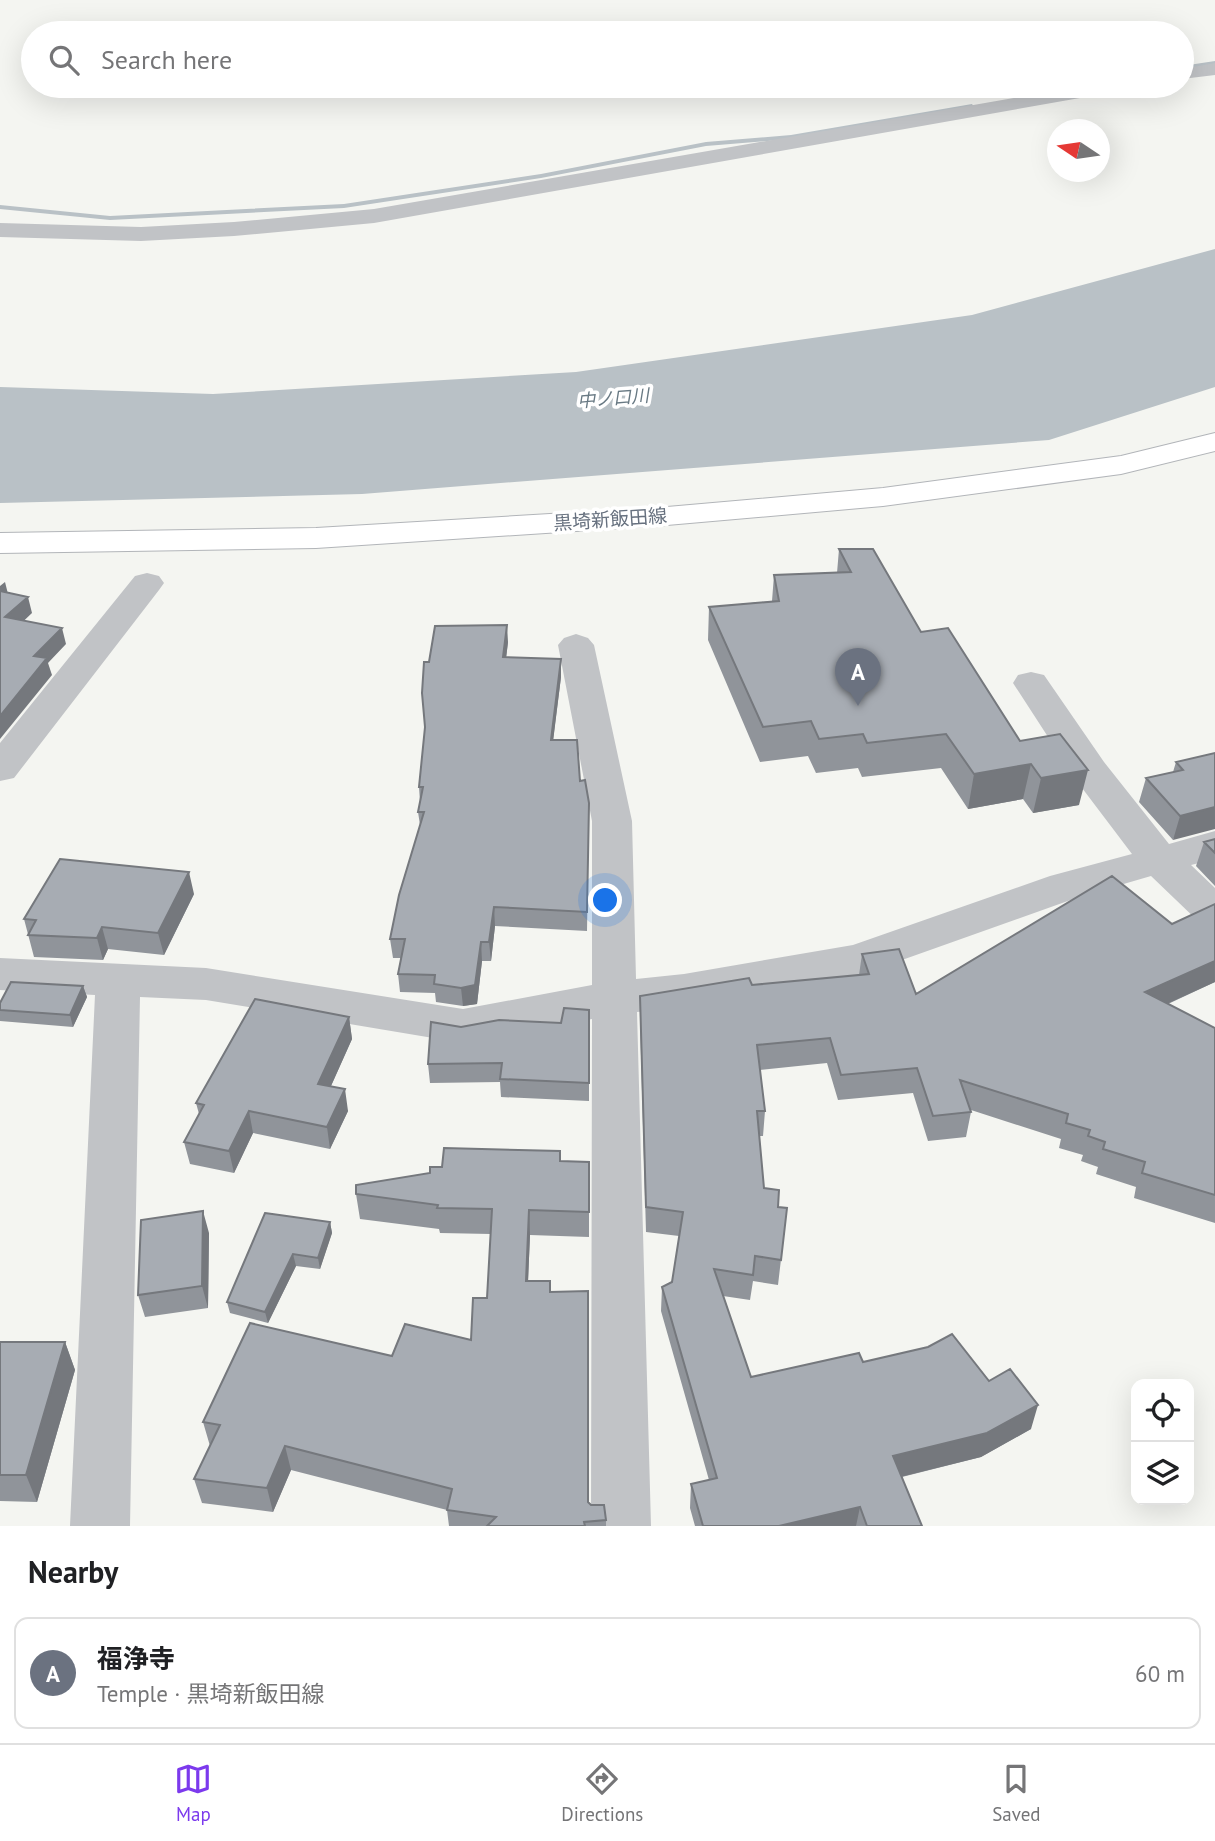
<!DOCTYPE html>
<html lang="en">
<head>
<meta charset="utf-8">
<style>
  :root { --surface:#fff; --page:#f2f2f2; --text:#202124; --muted:#757577; --line:#e0e0e0; --accent:#7c3aed }
  body { margin:0; font-family:"PT Sans","Noto Sans JP",sans-serif; background:var(--page); color:var(--text) }
  .controls { position:absolute; right:21px; bottom:21px; display:grid; overflow:hidden; border-radius:14px; box-shadow:0 7px 28px #0002 }
  .controls button { width:63px; height:63px; display:grid; place-items:center; padding:0; border:0; border-bottom:2px solid var(--line); background:var(--surface); color:var(--text); font:35px sans-serif }
  .compass { position:absolute; left:1047px; top:119px; width:63px; height:63px; border-radius:50%; background:var(--surface); box-shadow:0 7px 28px #0002; rotate:283deg }
  .you { position:absolute; left:606px; top:901px; width:24px; height:24px; margin:-18px; border:5px solid #fff; border-radius:50%; background:#1a73e8; box-shadow:0 0 0 10px #1a73e833 }
  .badge { display:grid; place-items:center; width:46px; height:46px; border-radius:50%; background:var(--accent); color:#fff; font-size:23px; font-weight:700 }
  .pin { position:absolute; translate:-50% -58px; filter:drop-shadow(0 2px 4px #0008) }
  .pin::after { content:''; position:absolute; top:37px; width:24px; height:21px; background:inherit; clip-path:polygon(0 0,100% 0,50% 100%) }
  .list { margin:0; padding:0; list-style:none }
  h2 { display:flex; justify-content:space-between; align-items:center; height:91px; margin:0; padding:0 28px; font-size:30px }
  h2 small { font-size:23px; font-weight:400; color:var(--muted) }
  .list li { display:grid; grid-template-columns:46px 1fr auto; gap:21px; align-items:center; box-sizing:border-box; height:112px; margin:0 14px 14px; padding:0 14px; border:2px solid var(--line); border-radius:14px }
  .list b { display:block; font-size:26px; white-space:nowrap }
  .list p { margin:0; font-size:23px; white-space:nowrap; color:var(--muted) }
  .list em { font-size:23px; font-style:normal; color:var(--muted) }
  .icon { flex:none; width:38px; height:38px; fill:none; stroke:currentColor; stroke-width:2; stroke-linecap:round; stroke-linejoin:round }
  .map { position:relative; flex:none; width:1215px; height:1526px; overflow:hidden }
  .search { position:absolute; background:var(--surface); box-shadow:0 7px 28px #0002; left:21px; right:21px; top:21px; height:77px; display:flex; align-items:center; gap:18px; box-sizing:border-box; padding:0 24px; border-radius:38px; color:var(--muted); font-size:26px }
  .sheet { height:217px; background:var(--surface) }
  nav { display:flex; justify-content:space-around; align-items:center; box-sizing:border-box; height:98px; border-top:2px solid var(--line); background:var(--surface); font-size:19px; color:var(--muted) }
  nav a { display:grid; justify-items:center; gap:4px }
  nav .on { color:var(--accent) }
  .map>svg:first-child { display:block }
  .water { fill:#b9c1c6 }
  .lines { fill:none; stroke-linecap:round; stroke-linejoin:round }
  .stream { fill:#b9c1c6; fill-rule:evenodd }
  .major-casing { stroke:#b2b5b9; stroke-width:2 }
  .minor { fill:#c1c3c6; fill-rule:evenodd }
  .major { fill:#fff; fill-rule:evenodd }
  .wall { fill:#90949a }
  .shaded-wall { fill:#75787d }
  .building { fill:#a7acb3; stroke:#75787d; stroke-width:2 }
  .labels { text-anchor:middle; dominant-baseline:central; stroke-width:7; stroke-linejoin:round; paint-order:stroke }
  .far-water-label { font-size:18px; font-style:italic; fill:#687983; stroke:#fff }
  .street-label { font-size:19px; fill:#67717f; stroke:#fff }
</style>
</head>
<body>
<div class="map">
<svg width="1215" height="1526" viewBox="0 0 1215 1526">
  <rect width="100%" height="100%" fill="#f4f5f1"/>
  <path class="water" d="M1215 249V387L1049 440 362 494 0 503V387L213 394 576 372 972 315Z"/>
  <g class="lines">
    <path class="stream" d="M1215 61V65L1182 70V66Z
      M972 104 974 107 791 139 706 146 541 178 344 208 110 220 0 209V205L110 216 344 204 541 174 706 142 791 135Z"/>
    <defs>
      <path id="major" d="M1215 433V451L1121 474 883 506 667 525 316 548 0 553V533L316 528 667 507 883 488 1121 456Z"/>
    </defs>
    <use href="#major" class="major-casing"/>
    <path class="minor" d="M1215 63V75L1182 79V69Z
      M1083 86H1123L1114 92 374 223 234 236 141 241 0 237V223L141 227 234 222 374 209Z
      M147 573 159 576 164 583 159 590 14 778 0 781V743L135 576Z
      M576 634 588 638 594 645 632 821 636 979 684 974 853 945 1050 876 1132 854 1076 780 1013 683 1018 675 1031 672 1044 675 1104 762 1169 844 1215 831V859L1191 865 1215 888V927L1200 923 1151 876 1079 897 857 976 684 1008 637 1012 651 1526H591L592 1019 463 1043 206 1000 140 997 130 1526H70L95 995 0 990V958L206 968 463 1009 592 985V821L558 645 564 638Z"/>
    <use href="#major" class="major"/>
  </g>
  <path class="wall" d="M839 549 921 632 1020 741 1079 805 1033 813 1023 799 968 809 941 768 862 777 858 768 816 773 808 756 760 762 708 640 709 607 772 601 774 575 837 573Z
    M508 642 506 658 561 659V677L553 740 580 781 589 803 587 931 495 926 491 961H482L477 1004 463 1006 436 1002 435 993 400 992 398 974 401 958H393L390 939 420 825 418 812 420 802 419 787 425 727 429 662Z
    M1215 753 1173 840 1139 802 1146 778 1173 772 1176 762Z
    M1215 839V886L1196 866 1204 842Z
    M194 894 164 955 108 949 103 960 34 957 24 919Z
    M1215 904V982L1168 1004 1215 1028V1223L1134 1198 1136 1187 1096 1174 1098 1167 1081 1161 1083 1155 1059 1148 1061 1139 971 1110V1112L966 1137 928 1141 913 1093 838 1100 827 1063 760 1070 765 1111 763 1136H759L764 1188 778 1207 787 1208 778 1285 753 1281 750 1300 723 1296 751 1377 863 1362 989 1381 1031 1429 981 1457 902 1477 922 1526H695L690 1508 691 1484 709 1480 661 1311 662 1287 672 1282 679 1236 646 1232 640 1021V996L859 975 862 954 916 994 1172 924Z
    M83 986 87 997 73 1027 0 1021V1003Z
    M589 1010V1101L501 1097 500 1082 430 1083 428 1064 461 1027 561 1023Z
    M349 1017 352 1039 331 1086 348 1111 330 1149 253 1133 234 1173 190 1164 184 1142 199 1114 196 1103Z
    M560 1161 589 1162V1237L530 1235 528 1281 550 1292 588 1503 606 1520V1526H449L447 1510 291 1470 273 1512 202 1503 194 1479 210 1446 203 1422 392 1356 471 1340 487 1298 491 1234 440 1233 439 1229 360 1219 356 1194 430 1173 442 1167Z
    M330 1222 332 1233 320 1269 296 1266 268 1323 230 1313 227 1302Z
    M209 1233 208 1308 145 1317 138 1295Z
    M0 1342H65L75 1370 37 1502 0 1501Z"/>
  <path class="shaded-wall" d="M5 582 9 598 0 607V586Z
    M28 597 32 613 10 634 5 617Z
    M507 625 508 642 504 675 503 657Z
    M62 628 66 644 48 663 52 675 0 739V716L34 656Z
    M561 659V677L551 758V740Z
    M1031 764 1023 799 968 809 974 774Z
    M1088 770 1079 805 1033 813 1041 778Z
    M1215 807V829L1173 840 1180 816Z
    M189 872 194 894 164 955 158 933Z
    M494 907 495 926 491 961 489 942Z
    M102 927 108 949 103 960 97 938Z
    M481 942 482 961 477 1004 463 1006 461 988Z
    M1215 961V982L1138 1017 1145 992Z
    M83 986 87 997 73 1027 70 1015Z
    M349 1017 352 1039 322 1106 318 1084Z
    M345 1089 348 1111 330 1149 327 1127Z
    M249 1111 253 1133 234 1173 229 1151Z
    M529 1210 530 1235 527 1306 526 1281Z
    M203 1211 209 1233 208 1308 202 1286Z
    M330 1222 332 1233 320 1269 318 1258Z
    M293 1254 296 1266 268 1323 265 1312Z
    M65 1342 75 1370 37 1502 26 1475Z
    M1038 1405 1031 1429 981 1457 888 1480 893 1456Z
    M285 1446 291 1470 273 1512 267 1488Z
    M860 1507 856 1526H779Z"/>
  <path class="building" d="M839 549H873L921 632 948 628 1020 741 1060 734 1088 770 1041 778 1031 764 974 774 946 734 867 743 863 734 819 739 811 721 763 727 709 607 779 601 774 575 851 572Z
    M0 591 28 597 5 617 62 628 34 656 47 658 0 716Z
    M507 625 503 657 561 659 551 740H577L580 781 585 780 589 803 587 912 494 907 489 942H481L475 985 461 988 434 984 435 975 398 974 405 939H390L399 895 424 812H418L423 787H419L425 727 422 693 424 662H429L435 626Z
    M1215 753V807L1180 816 1146 778 1183 770 1176 762Z
    M1215 839V853L1204 842Z
    M60 859 189 872 158 933 102 927 97 938 28 935 36 920 24 919Z
    M1112 876 1172 924 1215 904V961L1145 992 1215 1028V1195L1142 1173 1145 1162 1103 1149 1105 1142 1088 1136 1090 1130 1066 1123 1068 1114 960 1080 971 1112 933 1116 917 1068 841 1075 830 1038 757 1045 765 1111H757L764 1188 779 1190 778 1207 787 1208 781 1260 755 1256 753 1275 714 1269 751 1377 859 1353 863 1362 928 1347 952 1334 989 1381 1010 1369 1038 1405 987 1433 893 1456 922 1526H867L860 1507 779 1526H703L691 1484 717 1478 662 1287 672 1282 683 1212 646 1207 640 996 749 978 752 985 869 974 862 954 899 949 916 994Z
    M11 982 83 986 70 1015 0 1010V1003Z
    M255 999 349 1017 318 1084 345 1089 327 1127 249 1111 229 1151 184 1142 204 1105 196 1103Z
    M564 1008 589 1010V1083L500 1079 502 1063 428 1064 431 1022 461 1027 499 1020 561 1023Z
    M444 1148 560 1151V1161L589 1162V1212L529 1210 526 1281H550V1292L588 1291V1502L591 1505H604L606 1520 584 1522 585 1526H487L496 1517 447 1510 452 1489 285 1446 267 1488 194 1479 220 1425 203 1422 250 1323 392 1356 405 1324 471 1340 473 1298H487L492 1209 437 1208 438 1205 356 1194V1185L430 1173V1167H442Z
    M203 1211 202 1286 138 1295 141 1220Z
    M265 1213 330 1222 318 1258 293 1254 265 1312 227 1302Z
    M0 1342H65L26 1475H0Z"/>
  <g class="labels">
    <g class="far-water-label">
      <text transform="translate(613 398) rotate(-5)">中ノ口川</text>
    </g>
    <g class="street-label">
      <text transform="translate(610 519) rotate(-4)">黒埼新飯田線</text>
    </g>
  </g>
</svg>
<div class="controls">
<button><svg class="icon" aria-label="locate" viewBox="0 0 24 24"><circle cx="12" cy="12" r="6"/><path d="M12 2v4M12 18v4M2 12h4M18 12h4"/></svg></button>
<button><svg class="icon" aria-label="layers" viewBox="0 0 24 24"><path d="M12 4l9 5-9 5-9-5zM3 14l9 5 9-5"/></svg></button>
</div>
<svg class="compass" viewBox="-18 -18 36 36"><path d="M0-13l5 13h-10z" fill="#e53935"/><path d="M0 13l5-13h-10z" fill="#757577"/></svg>
<div class="you"></div>
<div class="pin badge" style="left:858px;top:706px;background:#6b7280">A</div>
<div class="search"><svg class="icon" aria-label="search" viewBox="0 0 24 24"><circle cx="10" cy="10" r="6"/><path d="M15 15l6 6"/></svg>Search here</div>
</div>
<section class="sheet">
<h2>Nearby<small></small></h2>
<ul class="list">
<li><span class="badge" style="background:#6b7280">A</span><div><b>福浄寺</b><p>Temple · 黒埼新飯田線</p></div><em>60 m</em></li>
</ul>
</section>
<nav>
<a class="on"><svg class="icon" aria-label="map" viewBox="0 0 24 24"><path d="M3 6l6-2 6 2 6-2v14l-6 2-6-2-6 2zM9 4v14M15 6v14"/></svg>Map</a>
<a><svg class="icon" aria-label="directions" viewBox="0 0 24 24"><path d="M12 3l9 9-9 9-9-9zM9 14v-3h6M13 9l2 2-2 2"/></svg>Directions</a>
<a><svg class="icon" aria-label="saved" viewBox="0 0 24 24"><path d="M7 4h10v16l-5-4-5 4z"/></svg>Saved</a>
</nav>
</body>
</html>
